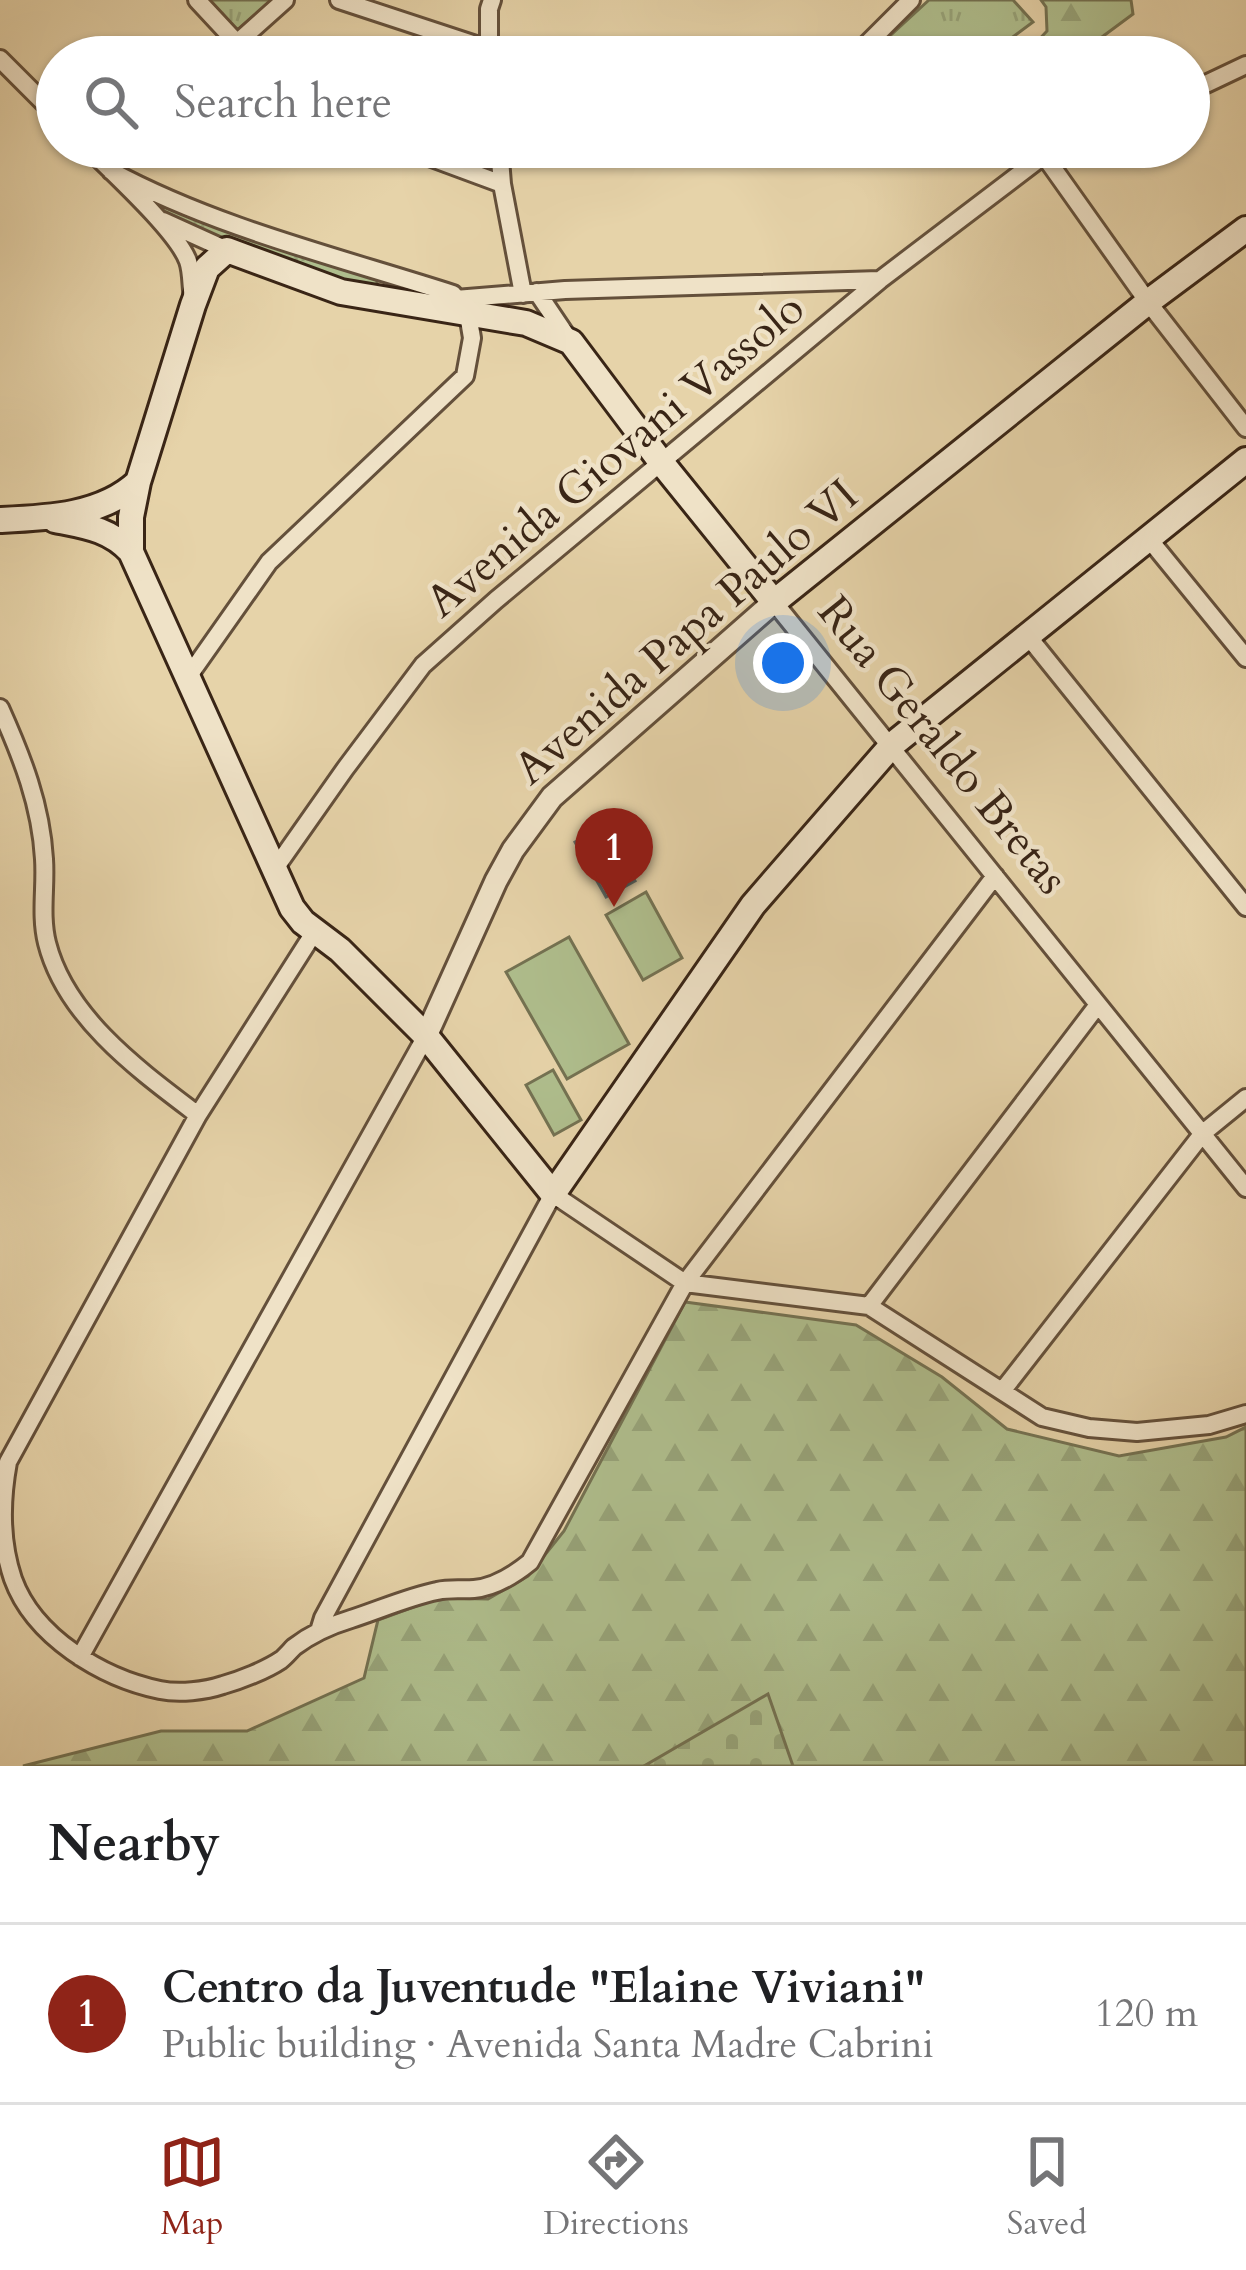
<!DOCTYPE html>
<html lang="en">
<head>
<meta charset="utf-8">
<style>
  :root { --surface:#fff; --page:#f6f6f6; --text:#202124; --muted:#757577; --line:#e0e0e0; --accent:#8f2418 }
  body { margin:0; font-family:Cardo,serif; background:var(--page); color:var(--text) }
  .you { position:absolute; left:783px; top:663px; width:42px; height:42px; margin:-30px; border:9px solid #fff; border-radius:50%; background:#1a73e8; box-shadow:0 0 0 18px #1a73e833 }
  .badge { display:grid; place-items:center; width:78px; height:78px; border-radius:50%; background:var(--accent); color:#fff; font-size:39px; font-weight:700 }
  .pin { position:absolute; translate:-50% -99px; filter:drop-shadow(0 3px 6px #0008) }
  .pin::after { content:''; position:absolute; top:63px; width:42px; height:36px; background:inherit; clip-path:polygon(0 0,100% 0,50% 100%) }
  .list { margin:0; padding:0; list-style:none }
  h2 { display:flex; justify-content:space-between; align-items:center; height:156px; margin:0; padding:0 48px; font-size:51px }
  h2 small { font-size:39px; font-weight:400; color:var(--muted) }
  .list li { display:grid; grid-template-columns:78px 1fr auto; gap:36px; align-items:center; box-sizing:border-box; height:180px; padding:0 48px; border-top:3px solid var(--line) }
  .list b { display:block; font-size:45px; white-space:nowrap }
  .list p { margin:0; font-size:39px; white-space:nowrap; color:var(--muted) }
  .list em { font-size:39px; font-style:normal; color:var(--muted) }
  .icon { flex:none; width:66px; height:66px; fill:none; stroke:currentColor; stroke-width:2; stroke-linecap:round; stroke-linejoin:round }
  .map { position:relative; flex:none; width:1246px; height:1766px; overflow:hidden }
  .search { position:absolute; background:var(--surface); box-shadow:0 3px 9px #0004; left:36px; right:36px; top:36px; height:132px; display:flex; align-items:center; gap:30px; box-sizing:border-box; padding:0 42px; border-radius:66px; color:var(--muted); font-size:45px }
  .sheet { height:336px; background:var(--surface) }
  nav { display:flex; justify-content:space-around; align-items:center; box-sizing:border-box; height:168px; border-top:3px solid var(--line); background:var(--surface); font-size:33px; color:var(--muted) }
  nav a { display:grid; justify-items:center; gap:6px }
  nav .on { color:var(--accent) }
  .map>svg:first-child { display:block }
  .forest { fill:url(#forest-firs); stroke:#747252; stroke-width:3 }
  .cemetery { fill:url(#cemetery-stones); stroke:#747252; stroke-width:3 }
  .park { fill:url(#park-tufts); stroke:#747252; stroke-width:3 }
  .pitch { fill:#afbe8d; stroke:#747252; stroke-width:3 }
  .water { fill:url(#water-rules); stroke:#737c73; stroke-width:3 }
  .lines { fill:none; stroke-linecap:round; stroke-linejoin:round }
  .minor-casing { stroke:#64503b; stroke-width:22 }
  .tertiary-casing { stroke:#64503b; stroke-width:27 }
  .secondary-casing { stroke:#392516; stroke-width:30 }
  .minor { stroke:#efe2c7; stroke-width:16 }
  .tertiary { stroke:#efe2c7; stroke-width:21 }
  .secondary { stroke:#efe2c7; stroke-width:24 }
  .labels { text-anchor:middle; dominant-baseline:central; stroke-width:9; stroke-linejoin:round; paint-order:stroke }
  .street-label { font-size:45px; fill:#392516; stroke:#efe2c7 }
</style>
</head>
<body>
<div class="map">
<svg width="1246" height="1766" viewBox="0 0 1246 1766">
  <defs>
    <pattern id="forest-firs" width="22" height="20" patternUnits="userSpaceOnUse" patternTransform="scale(3)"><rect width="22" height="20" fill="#afbe8d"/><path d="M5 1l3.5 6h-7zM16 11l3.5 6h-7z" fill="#97a379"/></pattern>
    <pattern id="cemetery-stones" width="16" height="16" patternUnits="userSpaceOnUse" patternTransform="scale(3)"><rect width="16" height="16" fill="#afbe8d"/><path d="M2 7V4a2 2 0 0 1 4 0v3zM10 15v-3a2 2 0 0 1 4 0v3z" fill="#97a379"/></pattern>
    <pattern id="park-tufts" width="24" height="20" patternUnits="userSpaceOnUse" patternTransform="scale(3)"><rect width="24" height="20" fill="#afbe8d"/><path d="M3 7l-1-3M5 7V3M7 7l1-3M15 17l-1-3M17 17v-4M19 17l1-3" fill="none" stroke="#97a379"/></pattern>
    <pattern id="water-rules" width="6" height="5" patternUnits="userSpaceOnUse" patternTransform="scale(3)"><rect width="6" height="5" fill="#99b6b1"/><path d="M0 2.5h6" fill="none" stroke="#7e948f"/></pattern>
  </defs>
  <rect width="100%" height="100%" fill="#e6d3a9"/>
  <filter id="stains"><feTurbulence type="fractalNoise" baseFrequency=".00167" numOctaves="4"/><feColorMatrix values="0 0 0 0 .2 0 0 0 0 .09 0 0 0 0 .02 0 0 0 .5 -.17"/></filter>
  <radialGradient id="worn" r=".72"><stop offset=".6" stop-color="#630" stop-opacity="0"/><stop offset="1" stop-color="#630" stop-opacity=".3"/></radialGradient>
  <path class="forest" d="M1041 0H1131L1133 14 1075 57H1045L1033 46 1047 31 1046 7Z
    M685 1302 856 1325 942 1377 1007 1429 1119 1456 1226 1437 1246 1427V1766H23L161 1731H247L364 1678 378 1620 438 1598 488 1599 528 1576 564 1531Z"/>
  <path class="cemetery" d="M768 1694 793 1766H644Z"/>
  <path class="park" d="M203 0H272L233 34Z
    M929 0H1013L1033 22 986 57H867Z
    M150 199 369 275 377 280V286L373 290 212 239 149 202Z"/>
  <path class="pitch" d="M646 892 682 958 643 980 606 915Z
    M569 937 629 1044 567 1079 506 972Z
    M553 1070 581 1120 554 1135 526 1085Z"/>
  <path class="water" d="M604 826 635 881 606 897 575 842Z"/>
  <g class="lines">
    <defs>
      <path id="minor" d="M197 0 237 43 285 0
        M339 0 488 49
        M489 57V9L492 0
        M854 57 911 0
        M0 59 57 116
        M1189 92 1246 65
        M87 147C112 172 177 231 188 261 192 272 191 287 193 299
        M402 147 502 184
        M499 147 502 184 523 294
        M1043 154 1148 302 1246 428
        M111 171C217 228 338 257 453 294
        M163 221 227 250
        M537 292 570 341
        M431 301 565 290 879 280
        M1149 539 1246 658
        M774 602 1246 1188
        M1027 635 1246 907
        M188 677 269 562 465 376 472 338 468 314
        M0 708C22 757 41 805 44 859 46 887 40 915 47 943 66 1018 140 1071 198 1115
        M274 870 345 769 423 665 496 600 880 280 1055 147
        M315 931 198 1115 8 1462C1 1500 0 1541 13 1579 34 1637 102 1678 160 1690 179 1694 205 1691 223 1685 241 1680 266 1670 281 1660 286 1656 290 1651 294 1647 311 1634 331 1625 351 1619 379 1610 408 1597 437 1591 450 1588 461 1590 474 1589 495 1587 514 1575 530 1562L685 1283 995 876
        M869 1306 1097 1006
        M1003 1390 1203 1133 1246 1098
        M319 1631 323 1618 553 1194 685 1283 869 1306 1042 1417 1089 1428 1137 1432 1209 1425 1246 1414
        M80 1657 426 1036"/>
      <path id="tertiary" d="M426 1036 496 881 513 850 552 797 774 602"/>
      <path id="secondary" d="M1246 229 1148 302 774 602 661 462 571 342 526 323 341 292 227 250 207 268 193 305 138 482 131 517V552L292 908 303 922 340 950 426 1036 553 1194 753 905 892 745 1246 460
        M0 520C47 518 102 516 138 482
        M55 520C85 526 110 529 131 552"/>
    </defs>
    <use href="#minor" class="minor-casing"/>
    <use href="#tertiary" class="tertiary-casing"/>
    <use href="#secondary" class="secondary-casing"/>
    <use href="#minor" class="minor"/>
    <use href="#tertiary" class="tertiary"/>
    <use href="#secondary" class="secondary"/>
  </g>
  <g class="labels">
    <g class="street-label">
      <text transform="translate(615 455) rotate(-40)">Avenida Giovani Vassolo</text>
      <text transform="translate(686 632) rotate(-41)">Avenida Papa Paulo VI</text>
      <text transform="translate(943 745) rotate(51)">Rua Geraldo Bretas</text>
    </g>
  </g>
  <rect width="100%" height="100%" filter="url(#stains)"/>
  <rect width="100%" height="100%" fill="url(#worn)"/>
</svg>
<div class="you"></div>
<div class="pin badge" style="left:614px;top:907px">1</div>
<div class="search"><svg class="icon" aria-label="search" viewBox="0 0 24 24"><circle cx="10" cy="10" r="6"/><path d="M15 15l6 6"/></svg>Search here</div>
</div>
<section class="sheet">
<h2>Nearby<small></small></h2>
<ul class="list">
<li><span class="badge">1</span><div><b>Centro da Juventude &quot;Elaine Viviani&quot;</b><p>Public building · Avenida Santa Madre Cabrini</p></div><em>120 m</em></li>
</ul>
</section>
<nav>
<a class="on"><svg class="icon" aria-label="map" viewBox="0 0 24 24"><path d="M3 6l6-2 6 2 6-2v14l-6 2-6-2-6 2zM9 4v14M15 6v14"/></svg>Map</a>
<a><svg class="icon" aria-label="directions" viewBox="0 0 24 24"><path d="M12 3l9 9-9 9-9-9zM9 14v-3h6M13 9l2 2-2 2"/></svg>Directions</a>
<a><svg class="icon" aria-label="saved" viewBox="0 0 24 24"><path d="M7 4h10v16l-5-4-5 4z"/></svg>Saved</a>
</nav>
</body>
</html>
